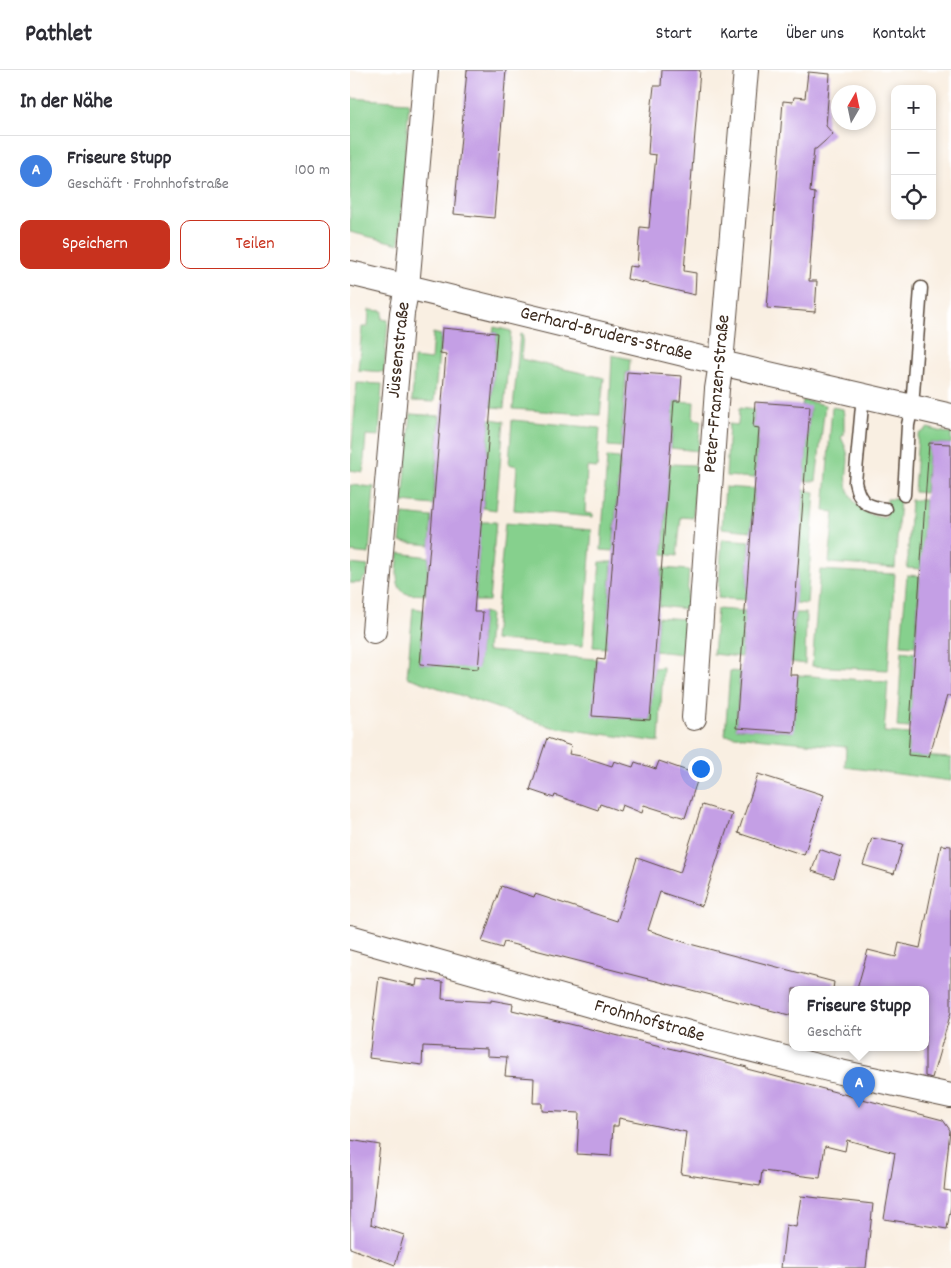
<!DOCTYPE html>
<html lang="de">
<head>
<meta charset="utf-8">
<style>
  :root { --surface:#fff; --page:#f7f7f7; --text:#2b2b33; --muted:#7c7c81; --line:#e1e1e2; --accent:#c8321e }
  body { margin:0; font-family:Dekko,sans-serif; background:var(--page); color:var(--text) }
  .controls { position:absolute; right:15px; top:15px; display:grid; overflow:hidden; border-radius:10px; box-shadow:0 2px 8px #0003 }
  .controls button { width:45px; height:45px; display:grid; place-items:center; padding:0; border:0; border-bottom:1px solid var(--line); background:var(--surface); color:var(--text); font:25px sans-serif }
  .compass { position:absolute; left:481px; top:15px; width:45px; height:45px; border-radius:50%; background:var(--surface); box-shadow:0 2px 8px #0003; rotate:9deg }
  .you { position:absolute; left:350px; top:698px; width:18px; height:18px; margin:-12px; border:4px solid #fff; border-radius:50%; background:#1a73e8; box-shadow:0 0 0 8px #1a73e833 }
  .badge { display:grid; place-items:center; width:32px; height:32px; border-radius:50%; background:var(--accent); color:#fff; font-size:16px; font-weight:700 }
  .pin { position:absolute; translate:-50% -41px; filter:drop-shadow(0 1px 2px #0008) }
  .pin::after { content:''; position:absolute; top:26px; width:18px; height:15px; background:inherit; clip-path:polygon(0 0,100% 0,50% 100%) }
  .popup { position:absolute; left:439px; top:916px; width:140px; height:65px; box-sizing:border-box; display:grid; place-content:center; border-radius:10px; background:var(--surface); filter:drop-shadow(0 1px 4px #0005); font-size:16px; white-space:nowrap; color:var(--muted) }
  .popup b { font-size:19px; color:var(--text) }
  .popup::after { content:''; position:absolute; left:50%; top:100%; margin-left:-10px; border:10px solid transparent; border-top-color:var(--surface) }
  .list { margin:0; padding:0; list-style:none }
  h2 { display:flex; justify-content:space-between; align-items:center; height:65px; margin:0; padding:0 20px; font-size:21px }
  h2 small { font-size:16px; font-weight:400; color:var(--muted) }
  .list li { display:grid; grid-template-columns:32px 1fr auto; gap:15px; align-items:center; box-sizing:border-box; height:70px; padding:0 20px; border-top:1px solid var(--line) }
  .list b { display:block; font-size:19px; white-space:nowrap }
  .list p { margin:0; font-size:16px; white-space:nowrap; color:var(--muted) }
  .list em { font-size:16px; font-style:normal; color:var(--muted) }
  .actions { display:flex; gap:10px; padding:15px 20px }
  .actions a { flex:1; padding:11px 0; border:1px solid var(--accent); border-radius:10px; text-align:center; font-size:18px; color:var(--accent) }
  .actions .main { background:var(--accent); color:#fff }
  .icon { flex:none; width:28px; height:28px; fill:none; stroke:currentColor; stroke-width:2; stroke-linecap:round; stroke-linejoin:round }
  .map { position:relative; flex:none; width:601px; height:1198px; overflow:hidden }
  header { display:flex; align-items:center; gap:30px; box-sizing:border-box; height:70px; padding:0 25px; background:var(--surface); border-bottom:1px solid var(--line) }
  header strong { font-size:24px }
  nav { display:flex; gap:28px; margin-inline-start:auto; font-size:18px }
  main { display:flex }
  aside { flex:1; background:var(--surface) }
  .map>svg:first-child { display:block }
  .green { fill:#86d08d; stroke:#607d56 }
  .building { fill:#c49fe5 }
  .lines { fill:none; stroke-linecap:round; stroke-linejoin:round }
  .service-casing { stroke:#58483b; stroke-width:15 }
  .minor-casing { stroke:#58483b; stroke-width:26 }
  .service { stroke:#fff; stroke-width:12 }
  .minor { stroke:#fff; stroke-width:24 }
  .labels { text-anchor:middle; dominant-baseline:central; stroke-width:4; stroke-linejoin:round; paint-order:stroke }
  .street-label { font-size:19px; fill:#3b2a1e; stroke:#fff }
</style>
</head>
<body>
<header>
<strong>Pathlet</strong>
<nav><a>Start</a><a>Karte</a><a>Über uns</a><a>Kontakt</a></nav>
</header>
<main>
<aside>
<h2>In der Nähe<small></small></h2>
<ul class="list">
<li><span class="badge" style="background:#3f7fe0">A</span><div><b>Friseure Stupp</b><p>Geschäft · Frohnhofstraße</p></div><em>100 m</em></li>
</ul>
<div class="actions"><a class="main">Speichern</a><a>Teilen</a></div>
</aside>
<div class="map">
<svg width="601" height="1198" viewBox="0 0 601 1198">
  <rect width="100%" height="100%" fill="#fff"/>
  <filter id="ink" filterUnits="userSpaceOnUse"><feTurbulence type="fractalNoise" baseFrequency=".02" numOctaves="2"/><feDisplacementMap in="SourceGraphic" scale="10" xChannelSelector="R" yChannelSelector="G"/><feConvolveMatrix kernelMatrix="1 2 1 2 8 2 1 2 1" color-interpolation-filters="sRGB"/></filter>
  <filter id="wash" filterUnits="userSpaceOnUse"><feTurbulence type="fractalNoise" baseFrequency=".0096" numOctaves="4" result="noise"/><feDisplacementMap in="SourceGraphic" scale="20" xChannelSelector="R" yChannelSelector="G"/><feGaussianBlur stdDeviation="1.12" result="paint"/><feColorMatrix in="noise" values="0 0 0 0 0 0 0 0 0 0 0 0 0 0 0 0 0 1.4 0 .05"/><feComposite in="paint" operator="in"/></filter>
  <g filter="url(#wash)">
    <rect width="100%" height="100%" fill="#f9efe2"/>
    <path class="green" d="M0 28 59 32 49 174 0 162Z
      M19 240 33 241 32 249 38 250 34 302 8 300 12 257H18Z
      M144 257 161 261 154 338 141 337 147 263H143Z
      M83 263 91 265 84 332 62 331 64 288 81 290Z
      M170 264 173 265 171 289 254 308 250 345 163 339Z
      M262 285 280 289 279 302 276 303 271 377 258 376Z
      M7 313 32 314 29 366 16 365 13 402 0 400Z
      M453 330 475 335 466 411H454L460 338 452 336Z
      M324 331 344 332 343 349 351 350 348 381 321 378Z
      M482 337 493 339 494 346V365L491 367C493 372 496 377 497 382 500 391 495 403 497 413 499 433 516 447 536 448L537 429H550L545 498 479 493 484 442 474 441Z
      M389 338 404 340 403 357 409 358 405 408 376 406 379 354 388 355Z
      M61 344 90 346 83 435 53 432Z
      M140 349 154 351 146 440 133 438Z
      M162 350 250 358 247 398 237 397 235 443 243 444V447L164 440 167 396 159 394Z
      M578 358 601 364V374L579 373 575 423 564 422 568 365Z
      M257 387 270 388 263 481 251 480Z
      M319 394 346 395 343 448 331 447 327 486 313 484Z
      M0 415 24 417 19 484 0 482Z
      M375 417 404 419 401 461 372 458Z
      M454 420 465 422 457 534 445 533Z
      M561 430H575L571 499 557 498Z
      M53 444 82 447 80 475 50 472Z
      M131 452H146L139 531H125Z
      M155 453 242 460 233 576 144 570Z
      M372 469 400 471 396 530 368 528Z
      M49 483 79 487 75 525C70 524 63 525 58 524 42 520 48 495 49 483Z
      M250 492H262L256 578 243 577Z
      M0 494 18 496 17 505 10 513H0Z
      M312 498 339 500 336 539 309 536Z
      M470 500 545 504 538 600 462 596Z
      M557 505 570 506 565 576 551 575Z
      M63 538 74 540 70 594 128 598 133 542 140 544 137 581 247 589 243 646 300 650 304 598 313 597 309 672 202 657 57 607Z
      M367 539 395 541 391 587 363 584Z
      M445 543H456L455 594 441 592Z
      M308 547 335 549 332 584 305 581Z
      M552 581 565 583 560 658 547 657Z
      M380 601 390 602 386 658 443 662 448 605 538 612 534 662 560 664 558 685 601 688V711L495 697 496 677 375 665Z"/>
    <g id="blocks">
      <path class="building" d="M117 0H156L144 148 104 144Z
        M312 0H350L334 201 346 203 345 225 277 209 279 196 287 197 290 157 299 158 306 85 298 84 300 52 304 16H311Z
        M458 2 480 4 476 56 483 64 466 79H464L460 122 465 123 459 211H467L465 242 417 238 433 31 443 32 444 27 455 28Z
        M92 258 147 263 124 542H133L128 599 70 594 96 284 90 283Z
        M277 302 332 306 330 331H324L300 650 242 646 247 589 255 590Z
        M405 332 460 336 440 605H448L444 662 386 658 409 358 403 357Z
        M579 373 601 374V626H597L579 687 558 685Z
        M197 668 221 676 219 684 231 686 262 696 264 691 283 697 285 692 306 699 309 691 349 705 335 748 294 735 292 743 272 735 270 741 250 734 248 740 205 725 204 728 180 720Z
        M408 704 474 725 454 785 388 763Z
        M352 735 382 744 352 836 310 822 298 860 340 874 484 912 483 919H443V946L154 872 152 878 132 872 151 816 184 827 185 824 267 851 287 788 330 803Z
        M522 768 553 774 544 804 513 795Z
        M591 775 601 776V942L582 1008 575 1006V919H507L518 880 546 887 549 873 570 878Z
        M469 779 491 787 484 808 462 801Z
        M29 907 66 916 67 909 93 912 92 929 141 932V930L163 934 162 940 397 997V999L593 1050 600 1060 594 1120 601 1121V1135L597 1159 534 1149 545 1083 497 1070 495 1081 475 1076 470 1108 412 1101 410 1116 331 1104 336 1062 269 1048 268 1056H263L261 1086 227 1084 229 1043 192 1041V1033H183L184 1008 155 1006 157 987 137 986V979L73 976 72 995 19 988Z
        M0 1070 30 1075 21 1154 54 1165 45 1195 0 1178Z
        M451 1126 523 1134 516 1198H431L436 1155 446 1157Z"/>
    </g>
  </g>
  <g filter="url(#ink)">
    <use href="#blocks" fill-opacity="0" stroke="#58483b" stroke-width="1"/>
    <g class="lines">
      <defs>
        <path id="service" d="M513 325 505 412C509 432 516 437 536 439
          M554 425 558 355 562 337 571 218"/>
        <path id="minor" d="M0 203 371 293 601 346
          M24 561 52 243 57 217 76 0
          M344 648 367 319 371 293 396 0
          M0 867 360 969 490 1002 601 1026"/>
      </defs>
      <use href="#service" class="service-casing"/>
      <use href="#minor" class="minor-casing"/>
      <use href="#service" class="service"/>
      <use href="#minor" class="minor"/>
    </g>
  </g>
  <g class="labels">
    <g class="street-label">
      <text transform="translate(256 265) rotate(14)">Gerhard-Bruders-Straße</text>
      <text transform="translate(50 280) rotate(-84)">Jüssenstraße</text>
      <text transform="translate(368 324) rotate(-85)">Peter-Franzen-Straße</text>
      <text transform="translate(299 952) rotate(16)">Frohnhofstraße</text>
    </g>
  </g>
</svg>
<div class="controls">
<button>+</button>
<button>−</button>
<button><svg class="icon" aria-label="locate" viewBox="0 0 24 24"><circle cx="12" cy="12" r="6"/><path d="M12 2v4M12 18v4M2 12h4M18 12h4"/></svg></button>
</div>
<svg class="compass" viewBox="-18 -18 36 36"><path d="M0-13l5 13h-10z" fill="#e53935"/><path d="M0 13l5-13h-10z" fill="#7c7c81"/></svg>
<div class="you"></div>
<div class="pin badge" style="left:509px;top:1038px;background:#3f7fe0">A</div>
<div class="popup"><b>Friseure Stupp</b>Geschäft</div>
</div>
</main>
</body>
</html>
